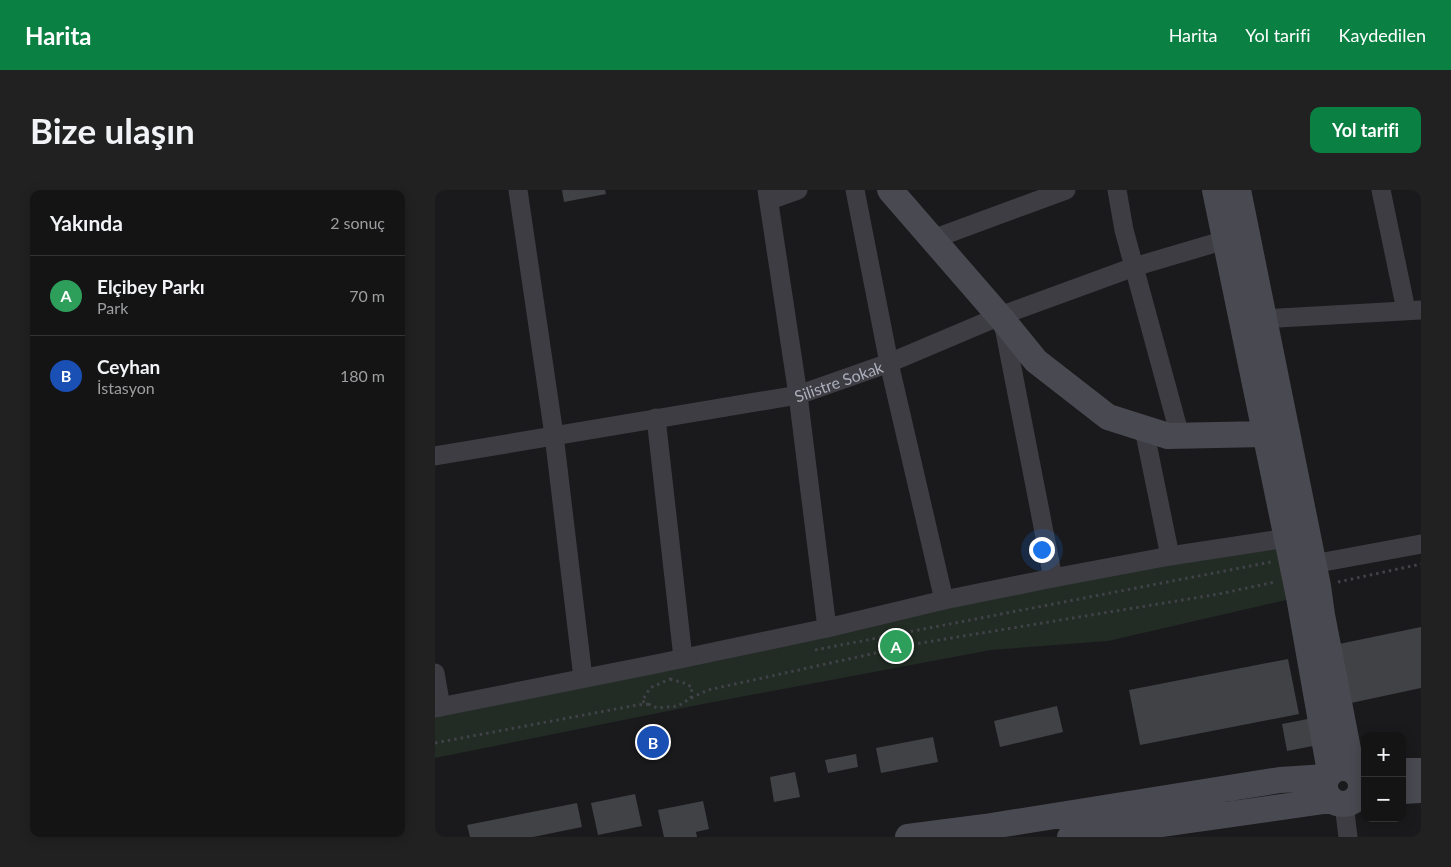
<!DOCTYPE html>
<html lang="tr">
<head>
<meta charset="utf-8">
<style>
  :root { --surface:#141415; --page:#212122; --text:#f1f3f6; --muted:#9d9ea0; --line:#333334; --accent:#0b8043 }
  body { margin:0; font-family:Lato,sans-serif; background:var(--page); color:var(--text) }
  .controls { position:absolute; right:15px; bottom:15px; display:grid; overflow:hidden; border-radius:10px; box-shadow:0 2px 12px #0003 }
  .controls button { width:45px; height:45px; display:grid; place-items:center; padding:0; border:0; border-bottom:1px solid var(--line); background:var(--surface); color:var(--text); font:25px sans-serif }
  .you { position:absolute; left:606px; top:359px; width:18px; height:18px; margin:-12px; border:4px solid #fff; border-radius:50%; background:#1a73e8; box-shadow:0 0 0 8px #1a73e833 }
  .badge { display:grid; place-items:center; width:32px; height:32px; border-radius:50%; background:var(--accent); color:#fff; font-size:16px; font-weight:700 }
  .pin { position:absolute; translate:-50% -50%; border:2px solid #fff; box-shadow:0 1px 5px #0006 }
  .list { margin:0; padding:0; list-style:none }
  h2 { display:flex; justify-content:space-between; align-items:center; height:65px; margin:0; padding:0 20px; font-size:21px }
  h2 small { font-size:16px; font-weight:400; color:var(--muted) }
  .list li { display:grid; grid-template-columns:32px 1fr auto; gap:15px; align-items:center; box-sizing:border-box; height:80px; padding:0 20px; border-top:1px solid var(--line) }
  .list b { display:block; font-size:19px; white-space:nowrap }
  .list p { margin:0; font-size:16px; white-space:nowrap; color:var(--muted) }
  .list em { font-size:16px; font-style:normal; color:var(--muted) }
  .map { position:relative; flex:none; width:986px; height:647px; overflow:hidden; border-radius:10px }
  header { display:flex; align-items:center; gap:30px; box-sizing:border-box; height:70px; padding:0 25px; background:var(--accent); color:#fff }
  header strong { font-size:24px }
  nav { display:flex; gap:28px; margin-inline-start:auto; font-size:18px }
  .intro { display:flex; align-items:center; justify-content:space-between; box-sizing:border-box; height:120px; padding:0 30px }
  h1 { margin:0; font-size:35px }
  .button { padding:12px 22px; border-radius:10px; background:var(--accent); color:#fff; font-size:18px; font-weight:700 }
  main { display:flex; gap:30px; padding:0 30px }
  aside { flex:1; background:var(--surface); border-radius:10px; box-shadow:0 2px 12px #0003 }
  .map>svg:first-child { display:block }
  .green { fill:#222b24 }
  .building { fill:#414246 }
  .lines { fill:none; stroke-linecap:round; stroke-linejoin:round }
  .path { stroke:#414248; stroke-width:3; stroke-dasharray:2.5 4; stroke-linecap:butt }
  .street { stroke:#3d3d43; stroke-width:19 }
  .secondary { stroke:#494951; stroke-width:26 }
  .labels { text-anchor:middle; dominant-baseline:central; stroke-width:4; stroke-linejoin:round; paint-order:stroke }
  .street-label { font-size:16px; fill:#acafbc; stroke:#151517 }
</style>
</head>
<body>
<header>
<strong>Harita</strong>
<nav><a>Harita</a><a>Yol tarifi</a><a>Kaydedilen</a></nav>
</header>
<div class="intro"><h1>Bize ulaşın</h1><a class="button">Yol tarifi</a></div>
<main>
<aside>
<h2>Yakında<small>2 sonuç</small></h2>
<ul class="list">
<li><span class="badge" style="background:#2e9e5b">A</span><div><b>Elçibey Parkı</b><p>Park</p></div><em>70 m</em></li>
<li><span class="badge" style="background:#1a4fb4">B</span><div><b>Ceyhan</b><p>İstasyon</p></div><em>180 m</em></li>
</ul>
</aside>
<div class="map">
<svg width="986" height="647" viewBox="0 0 986 647">
  <rect width="100%" height="100%" fill="#1a1a1c"/>
  <path class="green" d="M852 348 864 407 673 451 556 460 268 514 0 568V518Z"/>
  <path class="building" d="M127 0H170L171 4 129 12Z
    M986 437V498L916 513 904 454Z
    M853 469 864 524 705 555 694 500Z
    M622 516 628 542 565 557 559 531Z
    M878 528 883 555 852 561 847 534Z
    M498 547 503 572 446 583 441 558Z
    M421 564 423 577 393 583 390 570Z
    M360 582 365 607 339 612 335 587Z
    M200 604 207 636 163 645 156 613Z
    M268 611 274 639 261 642 262 647H229L223 620Z
    M142 613 147 637 98 647H35L32 635Z"/>
  <g class="lines">
    <path class="path" d="M903 392 986 374
      M380 460 836 372
      M235 489 249 493 257 497 256 508 243 516 222 518 207 511 215 498Z
      M256 508 273 500 486 453 784 404 840 392
      M0 553 202 515 215 514"/>
    <g class="street">
      <path d="M83 0 119 245 148 488"/>
      <path d="M332 0 363 205 392 438"/>
      <path d="M420 0 454 173 509 410"/>
      <path d="M682 0 689 40 745 246"/>
      <path d="M946 0 971 120"/>
      <path d="M335 10 363 0"/>
      <path d="M498 49 631 0"/>
      <path d="M828 129 986 120"/>
      <path d="M568 132 618 388"/>
      <path d="M221 228 248 468"/>
      <path d="M709 239 735 366"/>
      <path id="s1" d="M0 266 363 205 454 173 565 126 699 77 790 50"/>
      <path d="M867 376 986 354"/>
      <path d="M0 483 6 517"/>
      <path d="M0 518 226 473 392 438 509 410 618 388 735 366 852 348"/>
      <path d="M909 614 913 647"/>
    </g>
    <path class="secondary" d="M455 0 567 129 601 171 673 227 733 246 830 244
      M780 0 864 407 895 582
      M803 0 883 396 887 425 917 580
      M890 596a18 18 0 1 1 36 0a18 18 0 1 1-36 0Z
      M967 581H986
      M967 601 986 600
      M473 647 550 637 845 590 892 587
      M635 647 896 610"/>
  </g>
  <g class="labels">
    <g class="street-label">
      <text stroke="none"><textPath href="#s1" startOffset="411">Silistre Sokak</textPath></text>
    </g>
  </g>
</svg>
<div class="controls">
<button>+</button>
<button>−</button>
</div>
<div class="you"></div>
<div class="pin badge" style="left:461px;top:456px;background:#2e9e5b">A</div>
<div class="pin badge" style="left:218px;top:552px;background:#1a4fb4">B</div>
</div>
</main>
</body>
</html>
